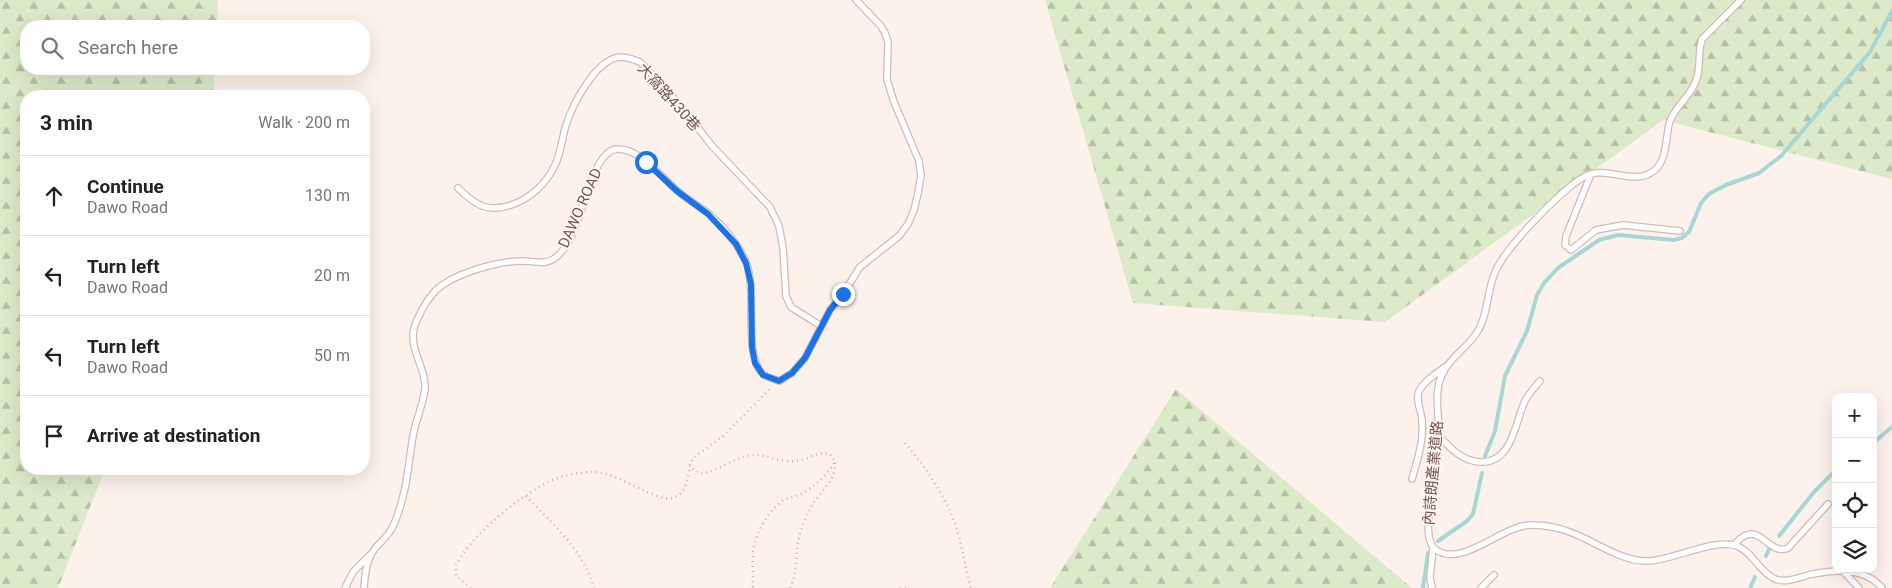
<!DOCTYPE html>
<html lang="en">
<head>
<meta charset="utf-8">
<style>
  :root { --surface:#fff; --page:#f6f6f6; --text:#222; --muted:#767676; --line:#e0e0e0 }
  body { margin:0; font-family:Roboto,"Noto Sans TC",sans-serif; background:var(--page); color:var(--text) }
  .controls { position:absolute; right:15px; bottom:15px; display:grid; overflow:hidden; border-radius:10px; box-shadow:0 5px 20px #0002 }
  .controls button { width:45px; height:45px; display:grid; place-items:center; padding:0; border:0; border-bottom:1px solid var(--line); background:var(--surface); color:var(--text); font:25px sans-serif }
  .stop { position:absolute; width:15px; height:15px; margin:-11px; border:4px solid #1a73e8; border-radius:50%; background:#fff }
  .stop.end { background:#1a73e8; border-color:#fff; box-shadow:0 1px 5px #0008 }
  .list { margin:0; padding:0; list-style:none }
  h2 { display:flex; justify-content:space-between; align-items:center; height:65px; margin:0; padding:0 20px; font-size:21px }
  h2 small { font-size:16px; font-weight:400; color:var(--muted) }
  .list li { display:grid; grid-template-columns:32px 1fr auto; gap:15px; align-items:center; box-sizing:border-box; height:80px; padding:0 20px; border-top:1px solid var(--line) }
  .list b { display:block; font-size:19px; white-space:nowrap }
  .list p { margin:0; font-size:16px; white-space:nowrap; color:var(--muted) }
  .list em { font-size:16px; font-style:normal; color:var(--muted) }
  .icon { flex:none; width:28px; height:28px; fill:none; stroke:currentColor; stroke-width:2; stroke-linecap:round; stroke-linejoin:round }
  .map { position:relative; flex:none; width:1892px; height:588px; overflow:hidden }
  .search { position:absolute; background:var(--surface); box-shadow:0 5px 20px #0002; left:20px; top:20px; width:350px; height:55px; display:flex; align-items:center; gap:12px; box-sizing:border-box; padding:0 18px; border-radius:20px; color:var(--muted); font-size:19px }
  .panel { position:absolute; background:var(--surface); box-shadow:0 5px 20px #0002; left:20px; top:90px; width:350px; height:385px; border-radius:20px }
  .map>svg:first-child { display:block }
  .forest { fill:url(#forest-firs) }
  .lines { fill:none; stroke-linecap:round; stroke-linejoin:round }
  .stream { stroke:#a6d7d5; stroke-width:4 }
  .lane-casing { stroke:#d1bbb3; stroke-width:8 }
  .path { stroke:#d6b0a6; stroke-width:2.5; stroke-dasharray:1 4; stroke-linecap:butt }
  .lane { stroke:#fff; stroke-width:5.5 }
  .route { stroke:#1a73e8; stroke-width:6 }
  .labels { text-anchor:middle; dominant-baseline:central; stroke-width:4; stroke-linejoin:round; paint-order:stroke }
  .street-label { font-size:15px; fill:#77554e; stroke:#fef7f1 }
</style>
</head>
<body>
<div class="map">
<svg width="1892" height="588" viewBox="0 0 1892 588">
  <defs>
    <pattern id="forest-firs" width="22" height="20" patternUnits="userSpaceOnUse" patternTransform="scale(1.25)"><rect width="22" height="20" fill="#dceac9"/><path d="M5 1l3.5 6h-7zM16 11l3.5 6h-7z" fill="#b7c0a5"/></pattern>
  </defs>
  <rect width="100%" height="100%" fill="#fcf2eb"/>
  <path class="forest" d="M0 0H218L217 26H26V69H215L213 96H26V469H105L58 588H0Z
    M1045 0H1892V179L1663 120 1385 322 1133 303Z
    M1176 389 1412 588H1050Z"/>
  <g class="lines">
    <path class="stream" d="M1873 443 1892 427
      M1485 456 1495 431 1505 376 1527 331 1537 295 1544 283 1558 268 1599 240 1618 235 1674 240 1682 238 1689 232 1701 203 1709 194 1726 185 1759 173 1781 156 1870 52 1892 11
      M1779 536 1814 492 1836 470
      M1438 541 1467 521 1473 514 1482 473
      M1766 556 1770 547
      M1423 588 1428 553
      M1750 588 1755 577"/>
    <defs>
      <path id="lane" d="M1741 0 1702 39C1697 53 1702 70 1695 83 1689 97 1676 106 1670 121 1665 136 1668 157 1656 169 1640 185 1615 171 1596 173 1586 174 1578 180 1571 186 1550 203 1502 251 1494 275 1487 293 1488 313 1479 329 1468 350 1446 357 1439 383 1435 399 1439 417 1439 434 1439 452 1436 472 1433 490 1431 504 1422 540 1436 550 1463 568 1502 525 1531 525 1545 525 1561 528 1575 534 1597 543 1623 562 1648 561 1673 560 1715 538 1737 546 1753 552 1759 572 1775 579 1785 583 1798 578 1808 575 1832 570 1864 566 1882 588
        M1591 174 1566 236 1565 245 1571 250 1596 230 1623 225 1680 231
        M458 188C475 205 487 213 511 205 530 199 547 183 555 165 561 153 562 138 566 125 573 104 596 58 621 57 628 57 634 60 640 62L681 106 712 146 770 207 779 226 783 248 786 296 791 307 821 326
        M1439 436C1451 449 1462 461 1480 462 1511 464 1515 425 1524 403 1528 394 1534 388 1540 381
        M1412 479C1417 461 1424 441 1422 422 1422 412 1415 400 1419 391 1424 381 1436 374 1445 367
        M1734 545C1759 515 1767 557 1788 548L1828 504
        M1843 571 1859 588
        M345 588 353 572 370 555
        M364 588C365 575 366 561 374 550 379 543 387 537 391 530 398 517 402 502 405 488 409 469 410 450 414 431 417 417 424 402 425 388 426 370 413 355 413 337 413 329 415 323 419 316 423 306 429 298 436 290 455 273 498 261 523 261 530 261 539 263 546 262 584 255 585 147 619 149 640 150 658 173 672 186 683 197 696 204 708 213 723 226 738 244 746 262 758 291 742 355 763 374 766 377 774 379 779 381L792 373 805 358 830 310 843 294 860 267 899 236 908 224 914 210 918 193 921 176 919 161 894 102 887 80 888 42 885 33 881 26 856 0
        M1432 588 1430 578 1433 548
        M1481 588 1494 575"/>
    </defs>
    <use href="#lane" class="lane-casing"/>
    <path class="path" d="M905 443C925 466 941 490 953 518 962 540 964 565 971 588
      M526 496C553 524 583 550 594 588
      M753 587C753 576 752 564 753 552 755 534 768 510 784 500 789 498 794 497 799 495 813 488 828 475 835 461L830 454C815 451 809 460 796 461 781 463 768 455 754 455 740 455 717 470 703 474L694 470 690 465 693 458 723 436 772 387
      M471 588 456 576C456 573 455 568 456 565 457 562 461 558 462 555 482 527 519 497 550 481 563 475 580 472 594 472 617 472 658 503 673 498 686 494 688 478 690 466
      M790 588C797 574 796 557 798 542 800 531 805 519 810 509 818 492 837 482 835 462
      M900 588 903 587 910 588"/>
    <use href="#lane" class="lane"/>
  </g>
  <g class="lines">
    <path class="route" d="M646 162 677 191 708 214 736 244 746 263 751 284 752 347 755 363 763 375 779 381 792 373 805 358 830 310 843 294"/>
  </g>
  <g class="labels">
    <g class="street-label">
      <text transform="translate(669 97) rotate(48)">大窩路430巷</text>
      <text transform="translate(580 208) rotate(-66)">DAWO ROAD</text>
      <text transform="translate(1433 473) rotate(-85)">內詩朗產業道路</text>
    </g>
  </g>
</svg>
<div class="controls">
<button>+</button>
<button>−</button>
<button><svg class="icon" aria-label="locate" viewBox="0 0 24 24"><circle cx="12" cy="12" r="6"/><path d="M12 2v4M12 18v4M2 12h4M18 12h4"/></svg></button>
<button><svg class="icon" aria-label="layers" viewBox="0 0 24 24"><path d="M12 4l9 5-9 5-9-5zM3 14l9 5 9-5"/></svg></button>
</div>
<div class="stop" style="left:646px;top:162px"></div>
<div class="stop end" style="left:843px;top:294px"></div>
<div class="search"><svg class="icon" aria-label="search" viewBox="0 0 24 24"><circle cx="10" cy="10" r="6"/><path d="M15 15l6 6"/></svg>Search here</div>
<section class="panel">
<h2>3 min<small>Walk · 200 m</small></h2>
<ul class="list">
<li><svg class="icon" aria-label="ahead" viewBox="0 0 24 24"><path d="M12 20V5M6 11l6-6 6 6"/></svg><div><b>Continue</b><p>Dawo Road</p></div><em>130 m</em></li>
<li><svg class="icon" aria-label="left" viewBox="0 0 24 24"><path d="M17 20v-9H6M10 6l-5 5 5 5"/></svg><div><b>Turn left</b><p>Dawo Road</p></div><em>20 m</em></li>
<li><svg class="icon" aria-label="left" viewBox="0 0 24 24"><path d="M17 20v-9H6M10 6l-5 5 5 5"/></svg><div><b>Turn left</b><p>Dawo Road</p></div><em>50 m</em></li>
<li><svg class="icon" aria-label="arrive" viewBox="0 0 24 24"><path d="M6 21V4h12l-3 4 3 4H6"/></svg><div><b>Arrive at destination</b></div></li>
</ul>
</section>
</div>
</body>
</html>
